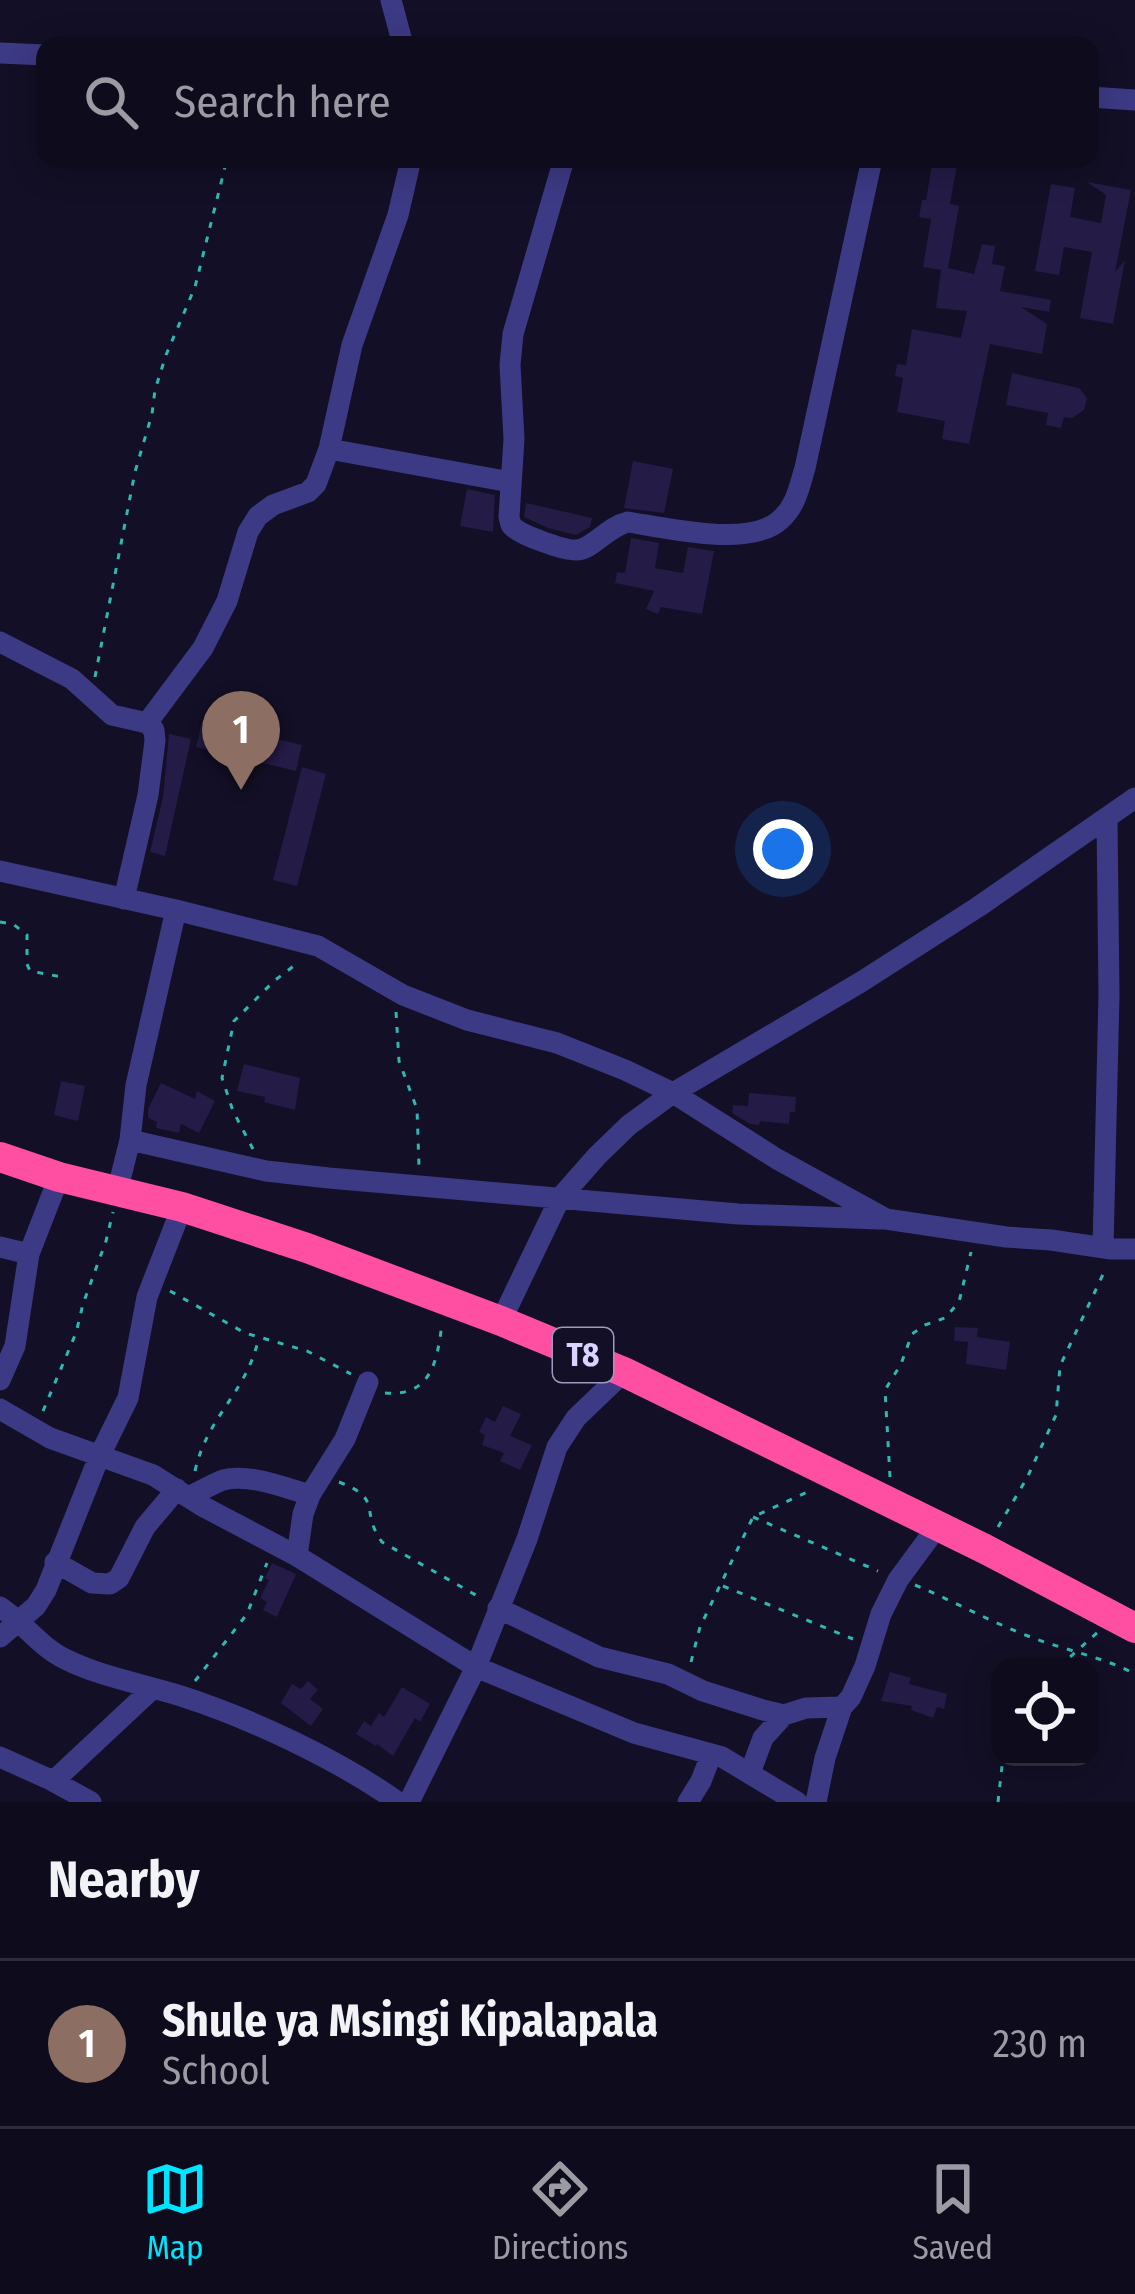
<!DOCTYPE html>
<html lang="en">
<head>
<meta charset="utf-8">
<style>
  :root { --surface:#0e0b1c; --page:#171425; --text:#f1f3f6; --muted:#9b9ba3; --line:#2e2b3b; --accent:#00e5ff }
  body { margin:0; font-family:"Fira Sans Condensed",sans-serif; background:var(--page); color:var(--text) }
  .controls { position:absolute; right:36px; bottom:36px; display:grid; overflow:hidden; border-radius:24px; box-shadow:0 6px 30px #0003 }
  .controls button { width:108px; height:108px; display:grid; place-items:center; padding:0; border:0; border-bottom:3px solid var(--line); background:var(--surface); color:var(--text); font:60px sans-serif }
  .you { position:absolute; left:783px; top:849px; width:42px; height:42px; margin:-30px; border:9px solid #fff; border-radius:50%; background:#1a73e8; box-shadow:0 0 0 18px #1a73e833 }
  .badge { display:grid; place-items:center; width:78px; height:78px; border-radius:50%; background:var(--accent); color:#fff; font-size:39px; font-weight:700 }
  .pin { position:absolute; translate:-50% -99px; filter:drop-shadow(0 3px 6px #0008) }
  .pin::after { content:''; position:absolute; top:63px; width:42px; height:36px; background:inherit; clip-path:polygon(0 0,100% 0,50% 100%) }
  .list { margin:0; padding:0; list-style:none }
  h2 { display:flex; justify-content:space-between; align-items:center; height:156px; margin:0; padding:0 48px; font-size:51px }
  h2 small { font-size:39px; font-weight:400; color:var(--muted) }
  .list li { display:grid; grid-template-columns:78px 1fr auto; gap:36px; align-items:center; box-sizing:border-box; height:168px; padding:0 48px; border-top:3px solid var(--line) }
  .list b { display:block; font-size:45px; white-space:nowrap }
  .list p { margin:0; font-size:39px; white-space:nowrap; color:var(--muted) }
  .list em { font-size:39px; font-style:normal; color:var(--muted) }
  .icon { flex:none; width:66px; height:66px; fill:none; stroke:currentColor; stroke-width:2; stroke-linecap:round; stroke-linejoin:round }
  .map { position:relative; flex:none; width:1135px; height:1802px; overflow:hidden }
  .search { position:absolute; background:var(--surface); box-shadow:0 6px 30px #0003; left:36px; right:36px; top:36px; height:132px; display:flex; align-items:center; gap:30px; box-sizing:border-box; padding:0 42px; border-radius:24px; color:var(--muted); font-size:45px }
  .sheet { height:324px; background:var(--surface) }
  nav { display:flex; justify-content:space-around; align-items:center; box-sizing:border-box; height:168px; border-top:3px solid var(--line); background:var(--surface); font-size:33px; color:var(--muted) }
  nav a { display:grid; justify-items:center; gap:6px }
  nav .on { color:var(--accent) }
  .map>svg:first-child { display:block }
  .building { fill:#241b47 }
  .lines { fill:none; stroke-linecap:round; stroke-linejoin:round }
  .path { stroke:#2fb8b0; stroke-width:3; stroke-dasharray:6 9; stroke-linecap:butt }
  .minor { stroke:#3d3a85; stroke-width:21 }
  .highway { stroke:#ff4fa3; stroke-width:30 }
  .labels { text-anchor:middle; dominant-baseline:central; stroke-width:9; stroke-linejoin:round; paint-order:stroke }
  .shield { fill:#130f26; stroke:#9e99be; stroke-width:3 }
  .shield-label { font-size:33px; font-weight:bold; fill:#d9d4ff }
</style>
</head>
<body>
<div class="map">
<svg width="1135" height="1802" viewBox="0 0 1135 1802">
  <rect width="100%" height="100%" fill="#130f26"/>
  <path class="building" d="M933 159H958L950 204 959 206 948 268 974 274 982 244 995 246 992 264 1005 266 1000 291 1051 300 1049 312 1021 307 1047 324 1042 354 990 344 969 444 942 439 945 421 897 412 903 378 895 376 897 364 906 365 912 329 961 338 967 311 936 308 941 270 923 267 931 219 919 217 922 200H926Z
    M1087 182 1131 190 1115 272 1125 260 1113 324 1080 318 1092 252 1064 247 1059 275 1035 271 1051 184 1075 188 1070 217 1101 223 1106 195Z
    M1012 373 1079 388 1087 398 1084 410 1072 418 1064 417 1061 428 1046 425 1048 413 1006 405Z
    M633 461 673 469 664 513 624 508Z
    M467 489 495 495 493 532 460 526Z
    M526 503 592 518 590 527 576 535 548 528 524 517Z
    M631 538 659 543 655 568 683 573 688 547 714 551 702 614 661 607 658 614 646 609 654 591 615 583 617 572 625 573Z
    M202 721 302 745 296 771 196 747Z
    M169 734 191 739 165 856 150 852 163 797Z
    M302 767 326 774 297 886 273 880Z
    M244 1064 300 1078 295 1110 264 1102 265 1097 237 1091Z
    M61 1081 85 1086 78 1121 54 1115Z
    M161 1083 195 1099 197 1091 215 1101 199 1133 181 1124 179 1133 156 1128 157 1122 148 1118V1109Z
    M749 1093 796 1097 795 1112H790L789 1124 760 1121 759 1125 750 1124 732 1113 733 1105 748 1106Z
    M955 1327 978 1328 977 1337 1010 1342 1006 1370 966 1364 968 1342 954 1341Z
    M503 1406 521 1414 510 1436 532 1445 520 1470 500 1461 504 1453 482 1445 485 1435 479 1432 486 1417 495 1422Z
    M272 1563 296 1574 277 1617 263 1610 267 1602 260 1598 269 1580 265 1578Z
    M890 1672 911 1678 909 1684 947 1694 944 1709 937 1707 933 1718 911 1710 912 1706 881 1701Z
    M308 1681 318 1690 310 1699 323 1709 311 1726 281 1703 292 1684 301 1689Z
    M402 1687 430 1704 420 1722 415 1718 393 1756 377 1744 376 1746 356 1734 364 1721 371 1726 379 1713 384 1717Z"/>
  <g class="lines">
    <path class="path" d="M95 677 135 472 152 414 155 390 166 355 195 287 227 159
      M0 922 13 924 27 935V964L30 971 62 977
      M396 1012 399 1061 417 1109 419 1166
      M253 1149 233 1111 222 1078 234 1021 274 981 299 962
      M170 1291 245 1333 307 1351 351 1374
      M385 1393C431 1397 437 1362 442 1324
      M43 1411 76 1333 83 1304 106 1241 113 1212
      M195 1471C207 1417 245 1394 258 1341
      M890 1477 885 1390 901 1364 912 1334 925 1325 945 1318 959 1302 971 1252
      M339 1482C384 1499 359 1510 382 1542L481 1598
      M753 1517 878 1571
      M998 1527 1027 1478 1056 1415 1060 1366 1106 1268
      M915 1585C953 1601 989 1621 1028 1636 1063 1650 1101 1656 1135 1674
      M723 1586 853 1639
      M691 1662 700 1627 753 1517 812 1490
      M1059 1667 1098 1632
      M195 1681 247 1614 267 1563
      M998 1802 1003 1757"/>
    <path class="minor" d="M391 0 403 45
      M0 53 45 55
      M1090 97 1135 100
      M564 159 513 334 510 365 514 439 509 517C510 520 510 524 512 526 520 535 565 551 577 550 593 549 607 527 628 522 666 528 750 548 780 520 796 506 799 488 805 468L872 159
      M329 449 510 482
      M0 642 72 679 112 715 147 723 154 730 155 741 148 795 124 899
      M147 723 203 648 227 601 248 532 258 516 273 505 308 492 316 484 329 449 352 345 398 215 411 159
      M0 871 176 910 318 946 403 995 467 1020 557 1043 625 1070 673 1093 777 1159 886 1219 1006 1237 1051 1240 1111 1249H1135
      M130 1140 266 1171 329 1178 738 1214 879 1219
      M117 1192 130 1140 136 1085 176 910
      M0 1247 29 1254
      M1103 1248 1109 995 1107 819
      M501 1321 560 1198 597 1156 629 1125 673 1093 861 982 978 907 1135 798
      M0 1380 15 1346 29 1254 59 1177
      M0 1409 50 1438 153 1475 204 1507 297 1556 476 1667 634 1733 722 1757 797 1802
      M188 1497C200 1492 212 1484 223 1480 249 1473 285 1488 310 1495
      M297 1556 303 1514 310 1495 345 1439 368 1382
      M55 1562 92 1583 110 1584 119 1578 145 1527 177 1489
      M0 1607C23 1622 40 1647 65 1659 101 1677 143 1684 181 1696 252 1719 337 1759 398 1802
      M498 1608 599 1657 668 1674 703 1691 763 1710 784 1715 806 1708 842 1707
      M0 1637 36 1606 46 1590 99 1457 128 1398 147 1297 182 1207
      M0 1757 51 1780 58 1777 152 1689
      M750 1773 763 1738 784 1715
      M51 1780 91 1802
      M409 1802 476 1667 527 1539 557 1447 576 1418 624 1372
      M688 1802 701 1781 711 1755
      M816 1802 825 1758 842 1707 851 1697 865 1666 881 1614 898 1580 937 1527"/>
    <path class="highway" d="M0 1157 59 1177 182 1207 307 1248 501 1321 624 1372 985 1549 1135 1628"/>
  </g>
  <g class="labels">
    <rect class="shield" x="553" y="1328" width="60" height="54" rx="9"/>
    <g class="shield-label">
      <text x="583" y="1355">T8</text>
    </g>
  </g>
</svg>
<div class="controls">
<button><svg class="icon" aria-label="locate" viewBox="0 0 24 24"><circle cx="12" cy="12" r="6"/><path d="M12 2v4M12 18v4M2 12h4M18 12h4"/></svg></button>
</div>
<div class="you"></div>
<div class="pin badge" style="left:241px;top:790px;background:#8d6e63">1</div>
<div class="search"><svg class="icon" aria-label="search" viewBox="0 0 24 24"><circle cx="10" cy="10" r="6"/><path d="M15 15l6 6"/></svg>Search here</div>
</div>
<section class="sheet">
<h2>Nearby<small></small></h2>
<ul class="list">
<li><span class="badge" style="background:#8d6e63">1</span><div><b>Shule ya Msingi Kipalapala</b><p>School</p></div><em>230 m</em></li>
</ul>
</section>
<nav>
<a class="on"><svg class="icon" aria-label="map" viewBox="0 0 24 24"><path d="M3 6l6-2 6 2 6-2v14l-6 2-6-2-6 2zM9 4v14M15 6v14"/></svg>Map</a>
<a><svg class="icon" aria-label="directions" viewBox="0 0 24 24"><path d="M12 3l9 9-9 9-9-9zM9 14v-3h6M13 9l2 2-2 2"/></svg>Directions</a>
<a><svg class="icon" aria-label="saved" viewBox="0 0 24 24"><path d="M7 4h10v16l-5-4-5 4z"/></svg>Saved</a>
</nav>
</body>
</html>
